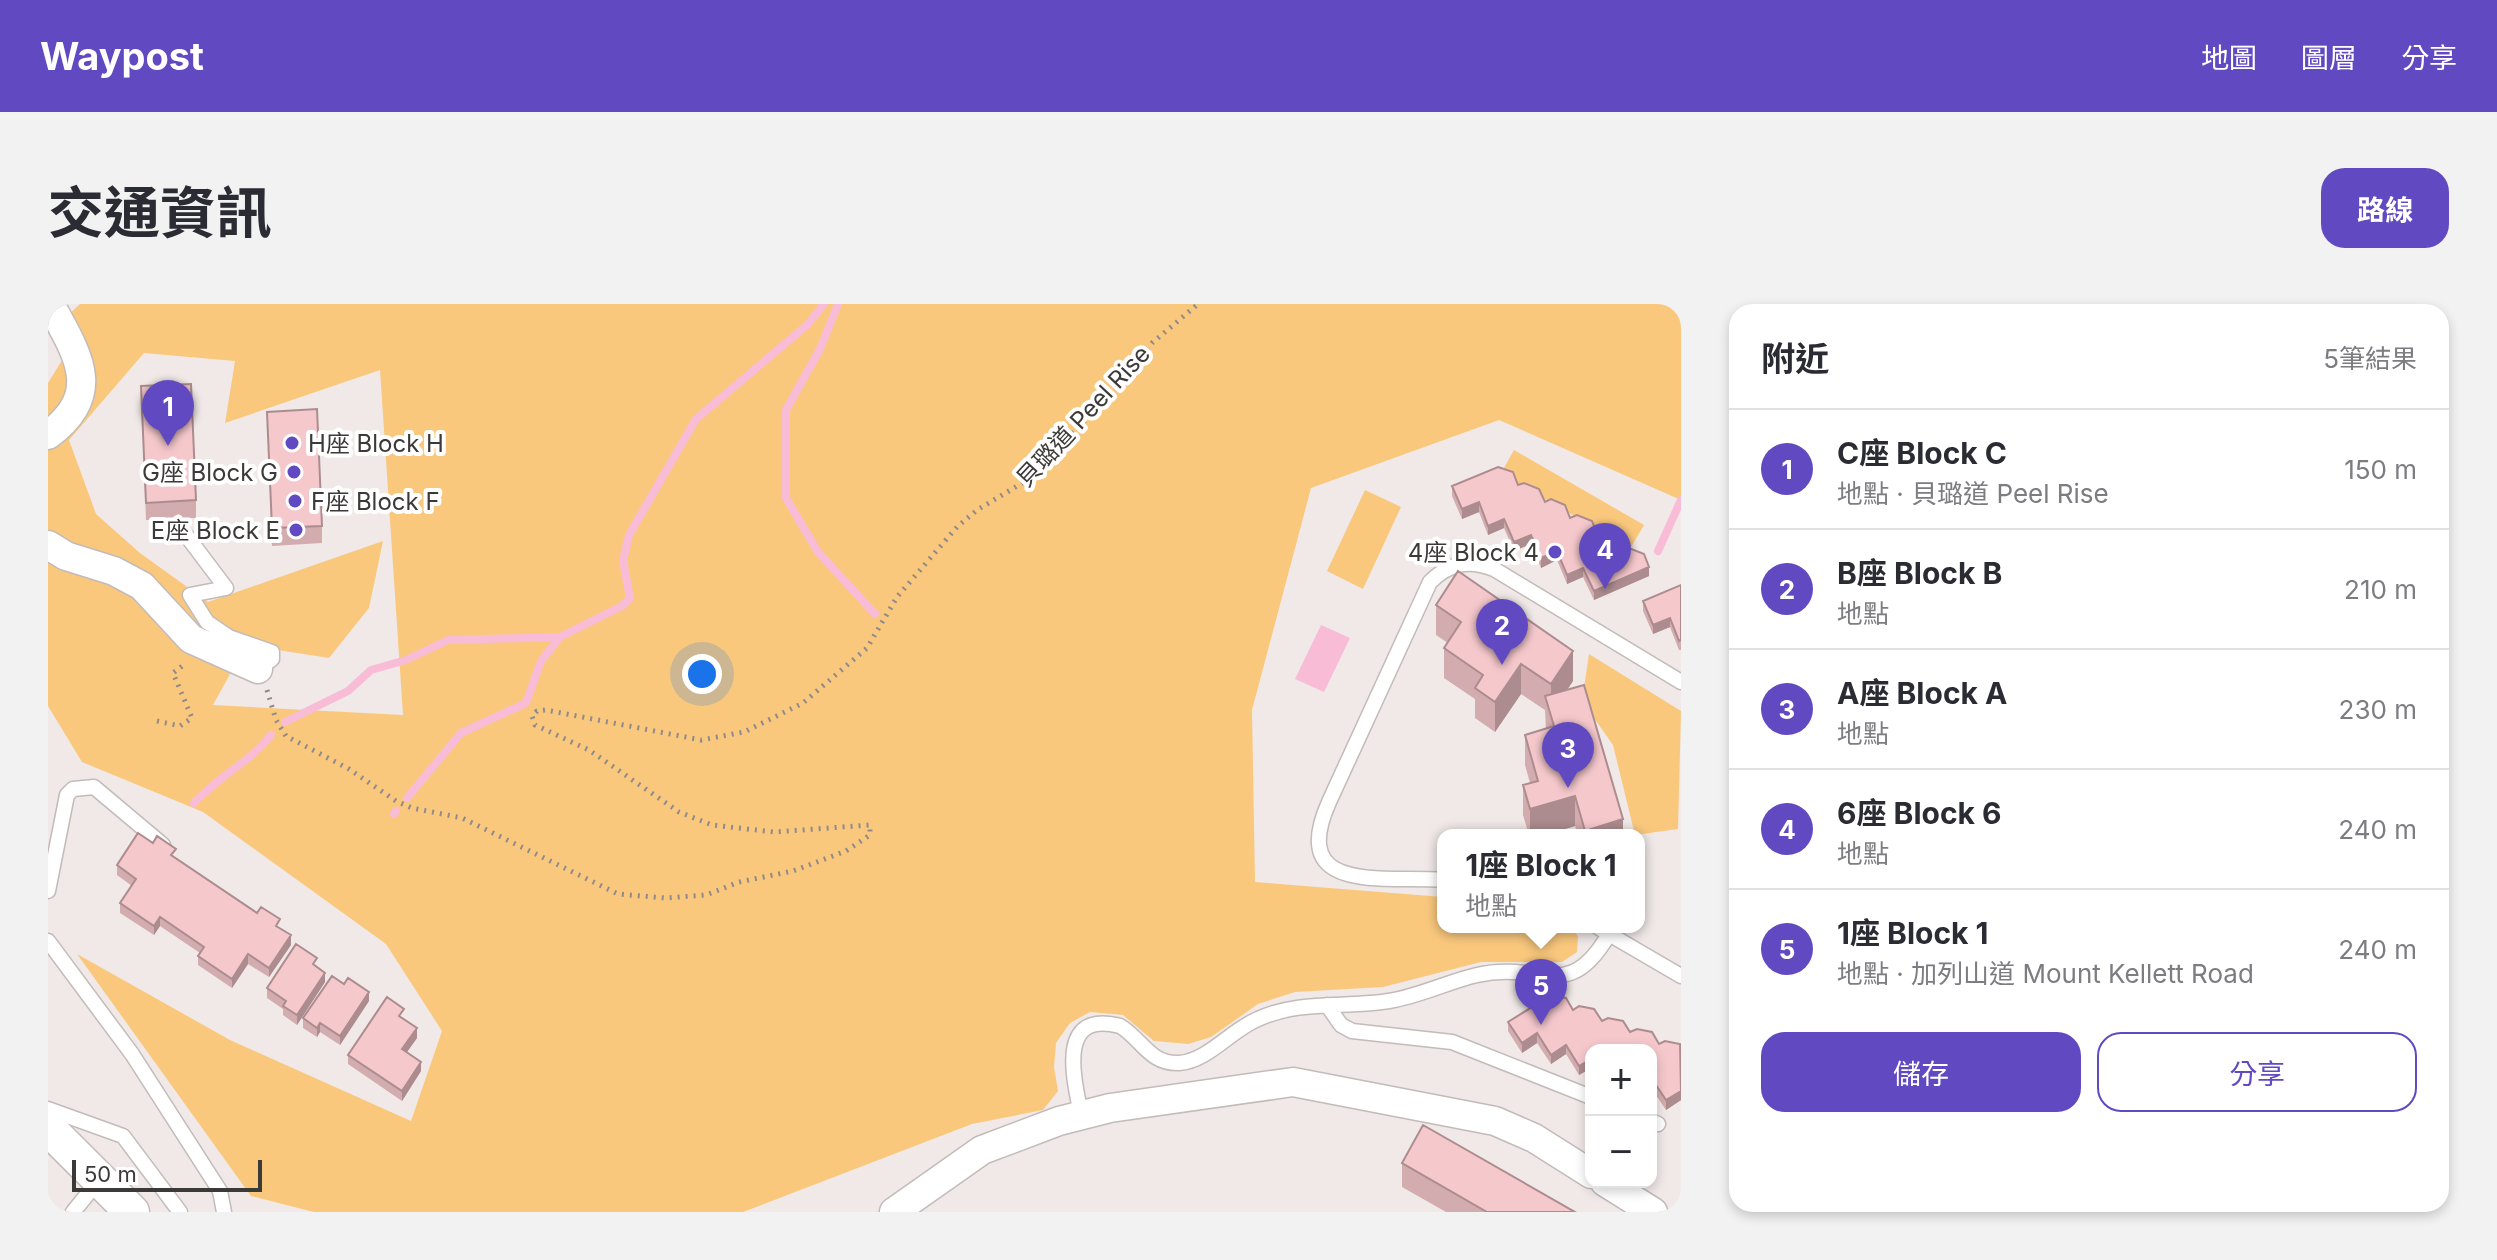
<!DOCTYPE html>
<html lang="zh-TW">
<head>
<meta charset="utf-8">
<style>
  :root { --surface:#fff; --page:#f2f2f3; --text:#2b2b33; --muted:#7c7c81; --line:#e1e1e2; --accent:#6149c2 }
  body { margin:0; font-family:Inter,"Noto Sans TC",sans-serif; background:var(--page); color:var(--text) }
  .controls { position:absolute; right:24px; bottom:24px; display:grid; overflow:hidden; border-radius:16px; box-shadow:0 4px 12px #0003 }
  .controls button { width:72px; height:72px; display:grid; place-items:center; padding:0; border:0; border-bottom:2px solid var(--line); background:var(--surface); color:var(--text); font:40px sans-serif }
  .scale { position:absolute; left:24px; bottom:20px; width:190px; box-sizing:border-box; padding-left:8px; border:4px solid #3c3939; border-top:0; font-size:22px; line-height:28px; white-space:nowrap; color:#3c3939; -webkit-text-stroke:6px #fff; paint-order:stroke }
  .you { position:absolute; left:654px; top:370px; width:28px; height:28px; margin:-20px; border:6px solid #fff; border-radius:50%; background:#1a73e8; box-shadow:0 0 0 12px #1a73e833 }
  .badge { display:grid; place-items:center; width:52px; height:52px; border-radius:50%; background:var(--accent); color:#fff; font-size:26px; font-weight:700 }
  .pin { position:absolute; translate:-50% -66px; filter:drop-shadow(0 2px 4px #0008) }
  .pin::after { content:''; position:absolute; top:42px; width:28px; height:24px; background:inherit; clip-path:polygon(0 0,100% 0,50% 100%) }
  .popup { position:absolute; left:1389px; top:525px; width:208px; height:104px; box-sizing:border-box; display:grid; place-content:center; border-radius:16px; background:var(--surface); filter:drop-shadow(0 2px 6px #0005); font-size:26px; white-space:nowrap; color:var(--muted) }
  .popup b { font-size:30px; color:var(--text) }
  .popup::after { content:''; position:absolute; left:50%; top:100%; margin-left:-16px; border:16px solid transparent; border-top-color:var(--surface) }
  .list { margin:0; padding:0; list-style:none }
  h2 { display:flex; justify-content:space-between; align-items:center; height:104px; margin:0; padding:0 32px; font-size:34px }
  h2 small { font-size:26px; font-weight:400; color:var(--muted) }
  .list li { display:grid; grid-template-columns:52px 1fr auto; gap:24px; align-items:center; box-sizing:border-box; height:120px; padding:0 32px; border-top:2px solid var(--line) }
  .list b { display:block; font-size:30px; white-space:nowrap }
  .list p { margin:0; font-size:26px; white-space:nowrap; color:var(--muted) }
  .list em { font-size:26px; font-style:normal; color:var(--muted) }
  .actions { display:flex; gap:16px; padding:24px 32px }
  .actions a { flex:1; padding:18px 0; border:2px solid var(--accent); border-radius:24px; text-align:center; font-size:28px; color:var(--accent) }
  .actions .main { background:var(--accent); color:#fff }
  .map { position:relative; flex:none; width:1633px; height:908px; overflow:hidden; border-radius:24px }
  header { display:flex; align-items:center; gap:48px; box-sizing:border-box; height:112px; padding:0 40px; background:var(--accent); color:#fff }
  header strong { font-size:38px }
  nav { display:flex; gap:44px; margin-inline-start:auto; font-size:28px }
  .intro { display:flex; align-items:center; justify-content:space-between; box-sizing:border-box; height:192px; padding:0 48px }
  h1 { margin:0; font-size:56px }
  .button { padding:20px 36px; border-radius:24px; background:var(--accent); color:#fff; font-size:28px; font-weight:700 }
  main { display:flex; gap:48px; padding:0 48px }
  aside { flex:1; background:var(--surface); border-radius:24px; box-shadow:0 4px 12px #0003 }
  .map>svg:first-child { display:block }
  .green { fill:#fac87d; fill-rule:evenodd }
  .water { fill:#f8bcd6 }
  .lines { fill:none; stroke-linecap:round; stroke-linejoin:round }
  .stream { stroke:#f8bcd6; stroke-width:8 }
  .service-casing { stroke:#c2bbb9; stroke-width:17 }
  .minor-casing { stroke:#c2bbb9; stroke-width:31 }
  .tertiary-casing { stroke:#c2bbb9; stroke-width:37 }
  .path { stroke:#908b8a; stroke-width:5; stroke-dasharray:2 6; stroke-linecap:butt }
  .service { stroke:#fff; stroke-width:14 }
  .minor { stroke:#fff; stroke-width:28 }
  .tertiary { stroke:#fff; stroke-width:34 }
  .wall { fill:#d3acaf }
  .shaded-wall { fill:#ac8c8f }
  .building { fill:#f5c8cc; stroke:#ac8c8f; stroke-width:2 }
  .poi-dot { fill:#6149c2; stroke:#fff; stroke-width:3 }
  .labels { text-anchor:middle; dominant-baseline:central; stroke-width:8; stroke-linejoin:round; paint-order:stroke }
  .street-label { font-size:24px; fill:#3c3939; stroke:#fff }
  .poi-label { font-size:24px; fill:#3c3939; stroke:#fff; text-anchor:end }
</style>
</head>
<body>
<header>
<strong>Waypost</strong>
<nav><a>地圖</a><a>圖層</a><a>分享</a></nav>
</header>
<div class="intro"><h1>交通資訊</h1><a class="button">路線</a></div>
<main>
<div class="map">
<svg width="1633" height="908" viewBox="0 0 1633 908">
  <rect width="100%" height="100%" fill="#f0e9e7"/>
  <path class="green" d="M32 0H1633V196L1451 116 1263 184 1204 406 1207 578 1395 593V623H1522L1530 632 1529 648 1514 658H1433L1335 683 1247 688 1210 700 1163 733 1140 740 1106 737 1075 711 1042 708 1022 719 1008 739 1006 763 1010 787 995 806 924 820 695 908H266L203 892 29 650 182 736 363 817 394 727 338 640 155 508 34 458 0 402V79L13 58 21 10ZM96 49 187 57 177 119 332 66 355 411 165 401 198 341 281 354 321 304 335 237 160 298 92 249 48 210 21 136Z
    M1466 146 1596 221 1582 245 1453 169Z
    M1317 186 1353 203 1315 285 1279 267Z
    M1541 350 1633 407 1630 525 1587 531 1565 441 1534 397Z"/>
  <path class="water" d="M1273 321 1302 334 1276 388 1247 375Z"/>
  <g class="lines">
    <path class="stream" d="M790 0 772 45 738 106V194L770 248 827 310
      M1610 247 1633 196
      M237 418 300 387 323 366 358 356 400 336 512 333 574 302 582 294 575 257 581 231 648 115 759 21 776 0
      M359 494 413 429 478 399 493 357 512 333
      M146 499C172 471 202 458 223 431
      M346 510 348 507"/>
    <defs>
      <path id="service" d="M138 231 178 284 142 291 159 318 181 333 224 348V355L210 365
        M1395 576C1337 571 1239 592 1281 498L1382 278C1401 259 1421 255 1446 265L1633 378
        M0 587 19 491 25 485 46 483 115 541
        M1561 630 1633 672
        M0 637 84 750 172 887 176 908
        M1279 701 1293 721 1304 727 1404 738 1543 793
        M0 805 75 832 132 908
        M1033 810C1026 776 1008 705 1072 722 1094 735 1101 760 1131 759 1160 757 1183 726 1210 715 1251 696 1297 704 1341 697 1372 692 1399 678 1429 671 1493 656 1520 701 1561 630L1550 623
        M1603 817 1610 820
        M25 908 52 875"/>
      <path id="minor" d="M0 131C57 89 29 50 2 0
        M0 241 18 252 66 267 94 282 143 335 210 365
        M1557 878 1605 908
        M846 908 934 846 1011 817 1062 804 1245 778 1447 817 1486 834 1543 870"/>
      <path id="tertiary" d="M0 824 84 908"/>
    </defs>
    <use href="#service" class="service-casing"/>
    <use href="#minor" class="minor-casing"/>
    <use href="#tertiary" class="tertiary-casing"/>
    <path class="path" d="M219 386 228 416 238 432 301 465 348 497 364 504 414 514 570 590 618 594 658 591 691 578 745 567 798 547 822 531V521L726 528 664 521 631 508 541 446 487 421 484 412 489 407 498 406 653 436 696 428 755 399 819 344 849 293 909 223 929 206 981 175 1074 77 1104 39 1150 0
      M109 417 132 422 144 414 125 369 138 359"/>
    <use href="#service" class="service"/>
    <use href="#minor" class="minor"/>
    <use href="#tertiary" class="tertiary"/>
  </g>
  <path class="wall" d="M93 82 148 196V214L98 216Z
    M219 108 274 222V239L224 242Z
    M1470 181 1575 246 1601 272 1546 296 1535 273 1519 280 1509 256 1493 264 1483 240 1466 247 1456 224 1440 231 1431 208 1414 215 1404 192V182Z
    M1633 281V346H1631L1622 323 1605 330 1595 307V297Z
    M1388 301 1525 377 1519 386 1575 531H1530L1527 522 1497 531H1481L1475 511V481L1482 479 1477 461V431L1498 425 1497 406 1473 390 1447 428 1427 414V395L1396 374V344L1400 339 1388 331Z
    M128 554 232 624 243 641 221 673 200 660 184 684 150 661V652L152 649 112 622 106 631 72 609V599L84 582 69 571V561Z
    M269 663 277 678 249 721 235 711V705L219 694V684Z
    M321 697 292 741 272 728 269 733 255 724V714Z
    M1525 706 1611 740 1633 741V796L1618 806 1604 785 1603 746H1543V764L1531 771 1518 750 1503 760 1489 739 1474 749 1460 727V718Z
    M356 714 369 734 359 748 373 767 354 797 300 760V751Z
    M1354 859 1527 908H1398L1354 883Z"/>
  <path class="shaded-wall" d="M1431 198V208L1414 215V205Z
    M1456 215V224L1440 231V222Z
    M1483 231V240L1466 247V238Z
    M1509 247V256L1493 264V254Z
    M1601 263V272L1546 296V287Z
    M1535 264V273L1519 280V271Z
    M1622 314V323L1605 330V321Z
    M1525 347V377L1503 410V380Z
    M1473 360V390L1447 428V398Z
    M1527 492V522L1497 531H1482V505Z
    M1575 515V531H1537V527Z
    M112 613V622L106 631V622Z
    M243 631V641L221 673V664Z
    M200 650V660L184 684V675Z
    M277 669V678L249 721V711Z
    M321 688V697L292 741V732Z
    M272 719V728L269 733V724Z
    M369 724V734L354 755V745Z
    M1489 729V739L1474 749V739Z
    M1518 741V750L1503 760V751Z
    M1543 755V764L1531 771V762Z
    M373 758V767L354 797V787Z
    M1633 787V796L1618 806V796Z"/>
  <path class="building" d="M143 80 148 196 98 199 93 82Z
    M269 105 274 222 224 224 219 108Z
    M1450 163 1465 168 1470 181 1476 179 1491 185 1497 198 1503 195 1517 201 1522 214 1529 211 1544 217 1549 230 1555 228 1569 233 1575 246 1581 244 1596 250 1601 263 1546 287 1535 264 1519 271 1509 247 1493 254 1483 231 1466 238 1456 215 1440 222 1431 198 1414 205 1404 182Z
    M1410 267 1525 347 1503 380 1473 360 1447 398 1427 384 1435 371 1396 344 1413 318 1388 301Z
    M1633 281V336L1631 337 1622 314 1605 321 1595 297Z
    M1536 381 1575 515 1537 527 1527 492 1482 505 1475 481 1490 477 1477 431 1506 422 1497 392Z
    M90 529 105 539 109 532 128 545 123 551 209 609 213 603 232 615 228 622 243 631 221 664 200 650 184 675 150 652 156 643 112 613 106 622 72 599 88 575 69 561Z
    M248 640 269 654 265 660 277 669 249 711 235 702 238 697 219 684Z
    M284 672 296 680 300 674 321 688 292 732 272 719 269 724 255 714Z
    M1503 691 1518 694 1525 706 1531 702 1546 705 1554 717 1560 714 1575 717 1582 728 1589 725 1604 728 1611 740 1617 737 1632 740 1633 787 1618 796 1604 775 1603 776V746H1543V755L1531 762 1518 741 1503 751 1489 729 1474 739 1460 718Z
    M339 693 356 705 351 712 369 724 354 745 373 758 354 787 300 751Z
    M1375 821 1527 908H1439L1354 859Z"/>
  <g class="poi-dot">
    <circle cx="244" cy="139" r="8"/>
    <circle cx="246" cy="168" r="8"/>
    <circle cx="247" cy="197" r="8"/>
    <circle cx="248" cy="226" r="8"/>
    <circle cx="1507" cy="248" r="8"/>
  </g>
  <g class="labels">
    <g class="street-label">
      <text transform="translate(1035 112) rotate(-47)">貝璐道 Peel Rise</text>
    </g>
    <g class="poi-label">
      <text x="260" y="139" text-anchor="start">H座 Block H</text>
      <text x="230" y="168">G座 Block G</text>
      <text x="263" y="197" text-anchor="start">F座 Block F</text>
      <text x="232" y="226">E座 Block E</text>
      <text x="1491" y="248">4座 Block 4</text>
    </g>
  </g>
</svg>
<div class="controls">
<button>+</button>
<button>−</button>
</div>
<div class="scale">50 m</div>
<div class="you"></div>
<div class="pin badge" style="left:120px;top:142px">1</div>
<div class="pin badge" style="left:1454px;top:361px">2</div>
<div class="pin badge" style="left:1520px;top:484px">3</div>
<div class="pin badge" style="left:1557px;top:285px">4</div>
<div class="pin badge" style="left:1493px;top:721px">5</div>
<div class="popup"><b>1座 Block 1</b>地點</div>
</div>
<aside>
<h2>附近<small>5筆結果</small></h2>
<ul class="list">
<li><span class="badge">1</span><div><b>C座 Block C</b><p>地點 · 貝璐道 Peel Rise</p></div><em>150 m</em></li>
<li><span class="badge">2</span><div><b>B座 Block B</b><p>地點</p></div><em>210 m</em></li>
<li><span class="badge">3</span><div><b>A座 Block A</b><p>地點</p></div><em>230 m</em></li>
<li><span class="badge">4</span><div><b>6座 Block 6</b><p>地點</p></div><em>240 m</em></li>
<li><span class="badge">5</span><div><b>1座 Block 1</b><p>地點 · 加列山道 Mount Kellett Road</p></div><em>240 m</em></li>
</ul>
<div class="actions"><a class="main">儲存</a><a>分享</a></div>
</aside>
</main>
</body>
</html>
